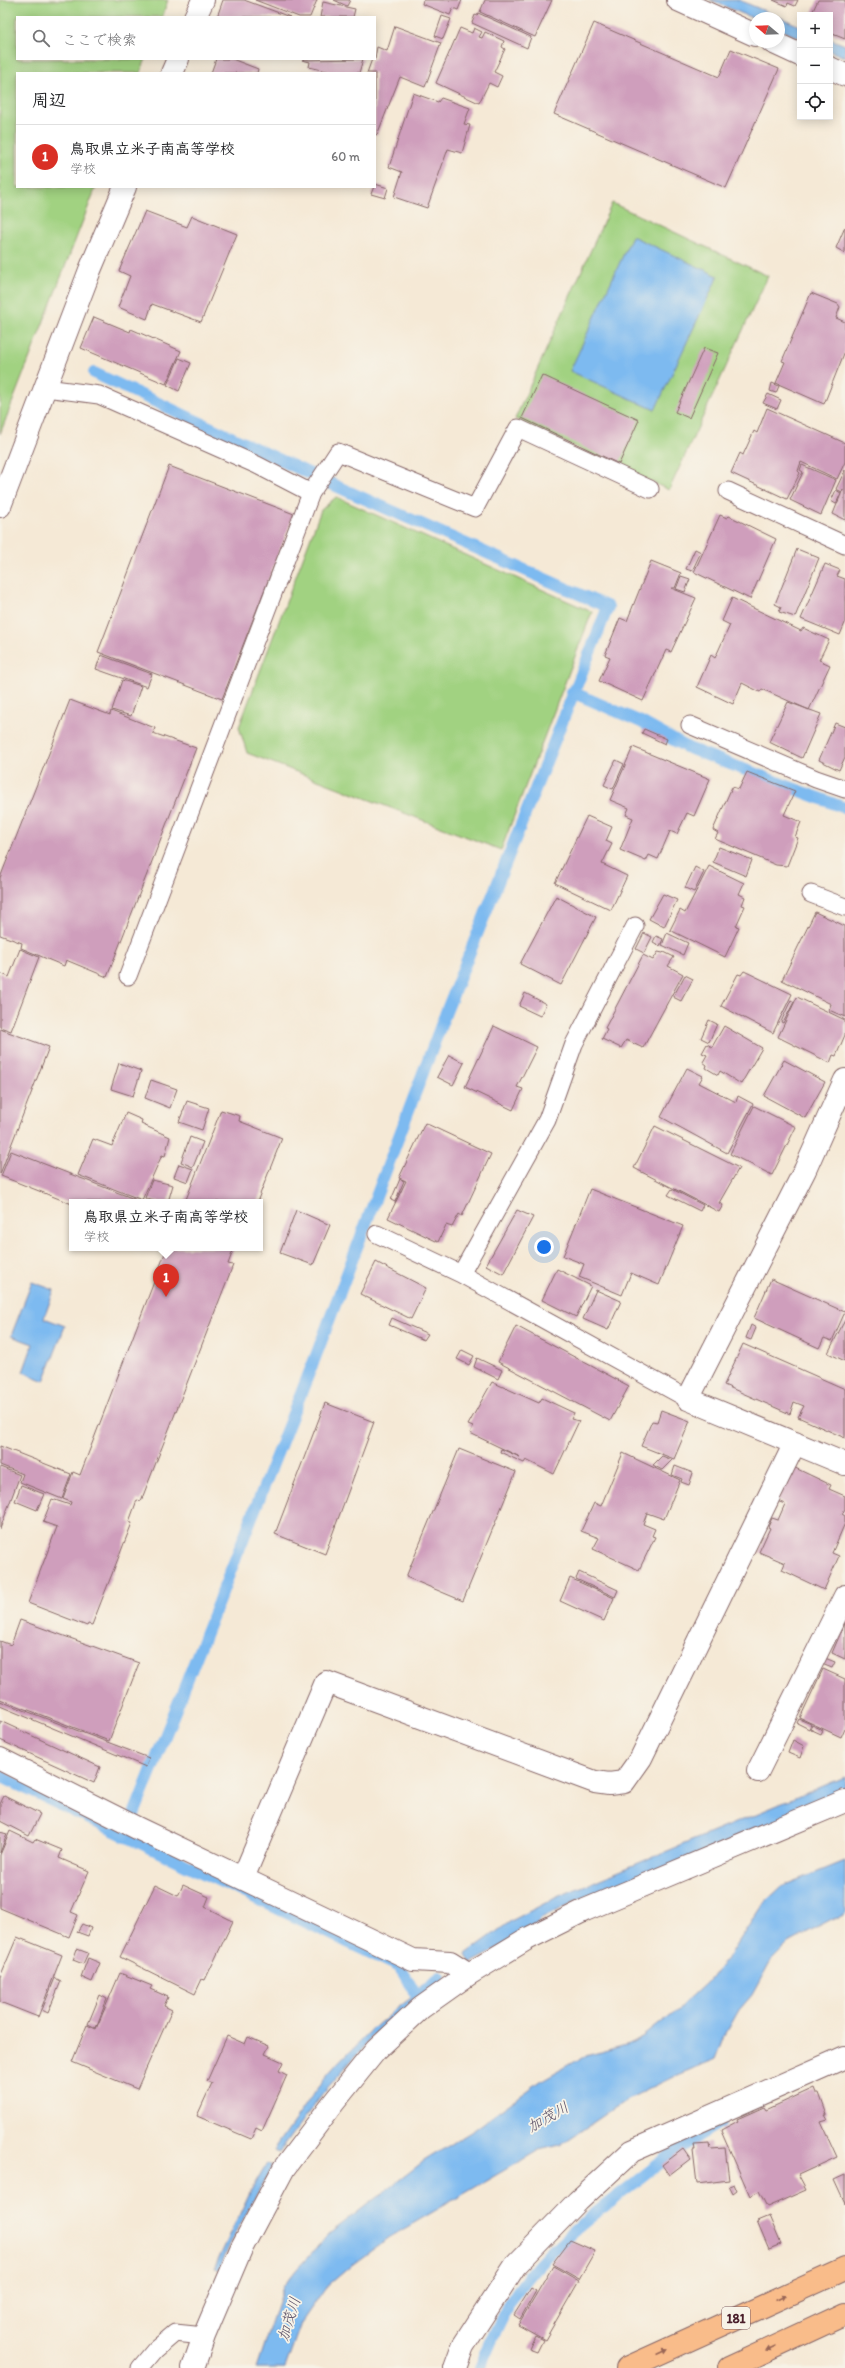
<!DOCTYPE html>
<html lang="ja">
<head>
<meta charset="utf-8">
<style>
  :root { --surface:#fff; --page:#f6f6f6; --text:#202124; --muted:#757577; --line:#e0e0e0; --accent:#d93025 }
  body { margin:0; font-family:Itim,"Klee One",sans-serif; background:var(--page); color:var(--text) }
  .controls { position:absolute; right:12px; top:12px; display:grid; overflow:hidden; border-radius:0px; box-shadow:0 2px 10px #0003 }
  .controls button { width:36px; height:36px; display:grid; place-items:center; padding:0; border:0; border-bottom:1px solid var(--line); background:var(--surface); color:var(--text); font:20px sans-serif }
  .compass { position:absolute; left:749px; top:12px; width:36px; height:36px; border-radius:50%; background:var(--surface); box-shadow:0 2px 10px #0003; rotate:289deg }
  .you { position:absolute; left:544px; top:1247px; width:14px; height:14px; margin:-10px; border:3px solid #fff; border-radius:50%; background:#1a73e8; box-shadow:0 0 0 6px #1a73e833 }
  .badge { display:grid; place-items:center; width:26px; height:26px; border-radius:50%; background:var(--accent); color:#fff; font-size:13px; font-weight:700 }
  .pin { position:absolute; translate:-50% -33px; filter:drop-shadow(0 1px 2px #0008) }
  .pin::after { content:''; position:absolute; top:21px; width:14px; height:12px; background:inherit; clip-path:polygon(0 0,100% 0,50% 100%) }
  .popup { position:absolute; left:69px; top:1199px; width:194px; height:52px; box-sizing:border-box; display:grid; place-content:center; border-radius:0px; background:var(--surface); filter:drop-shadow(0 1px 3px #0005); font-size:13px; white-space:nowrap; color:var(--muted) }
  .popup b { font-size:15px; color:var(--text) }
  .popup::after { content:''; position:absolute; left:50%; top:100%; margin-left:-8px; border:8px solid transparent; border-top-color:var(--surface) }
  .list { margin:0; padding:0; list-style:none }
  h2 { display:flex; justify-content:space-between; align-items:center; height:52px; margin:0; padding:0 16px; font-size:17px }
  h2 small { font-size:13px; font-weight:400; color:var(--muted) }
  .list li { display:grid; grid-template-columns:26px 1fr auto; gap:12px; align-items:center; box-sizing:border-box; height:64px; padding:0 16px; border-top:1px solid var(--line) }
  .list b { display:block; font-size:15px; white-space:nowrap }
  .list p { margin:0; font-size:13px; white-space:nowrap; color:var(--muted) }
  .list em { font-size:13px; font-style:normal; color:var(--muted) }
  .icon { flex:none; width:22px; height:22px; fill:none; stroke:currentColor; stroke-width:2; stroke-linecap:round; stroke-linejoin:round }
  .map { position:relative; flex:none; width:845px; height:2368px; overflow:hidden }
  .search { position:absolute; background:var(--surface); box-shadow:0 2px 10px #0003; left:16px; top:16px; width:360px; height:44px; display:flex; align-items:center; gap:10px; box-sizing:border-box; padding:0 14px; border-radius:0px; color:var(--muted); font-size:15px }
  .panel { position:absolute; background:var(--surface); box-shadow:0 2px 10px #0003; left:16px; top:72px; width:360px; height:116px; border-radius:0px }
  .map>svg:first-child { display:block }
  .green { fill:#a1d281; stroke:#767856 }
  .water { fill:#7dbaf0; stroke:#646c8e }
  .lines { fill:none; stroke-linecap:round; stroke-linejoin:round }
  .stream { stroke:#7dbaf0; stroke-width:12 }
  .building { fill:#cf9ebc }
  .service-casing { stroke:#866667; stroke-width:19 }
  .minor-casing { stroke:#866667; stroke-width:24 }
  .trunk-casing { stroke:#866667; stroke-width:24 }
  .service { stroke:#fff; stroke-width:17 }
  .minor { stroke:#fff; stroke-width:22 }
  .trunk { stroke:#f9bc8a; stroke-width:22 }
  .oneway { fill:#996656 }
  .labels { text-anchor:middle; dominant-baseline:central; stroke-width:3.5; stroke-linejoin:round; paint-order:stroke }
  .shield { fill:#f7f3e8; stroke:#7e5f64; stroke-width:1 }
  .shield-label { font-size:13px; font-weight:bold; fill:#4a1f2b }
  .water-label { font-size:15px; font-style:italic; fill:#594e66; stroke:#f7f3e8 }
</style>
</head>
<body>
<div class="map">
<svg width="845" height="2368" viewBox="0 0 845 2368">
  <rect width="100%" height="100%" fill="#f7f3e8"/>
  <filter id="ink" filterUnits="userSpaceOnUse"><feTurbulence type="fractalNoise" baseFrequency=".025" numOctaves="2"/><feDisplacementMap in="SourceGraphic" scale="8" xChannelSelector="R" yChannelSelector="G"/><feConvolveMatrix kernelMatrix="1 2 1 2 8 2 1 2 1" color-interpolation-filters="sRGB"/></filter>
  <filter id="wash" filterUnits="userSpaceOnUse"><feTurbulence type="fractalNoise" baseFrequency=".012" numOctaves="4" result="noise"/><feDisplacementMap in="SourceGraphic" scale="16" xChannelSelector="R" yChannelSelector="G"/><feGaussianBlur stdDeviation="0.9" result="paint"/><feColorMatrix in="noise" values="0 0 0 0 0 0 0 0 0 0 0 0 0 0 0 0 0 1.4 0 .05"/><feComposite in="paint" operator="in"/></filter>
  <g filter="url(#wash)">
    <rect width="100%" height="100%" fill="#f5e9d6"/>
    <path class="green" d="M0 0H168L162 17H17V59H146L140 73H17V187H96L0 434Z
      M612 203 768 276 669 490 515 419Z
      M336 497 592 612 501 850 247 753 239 727 321 510Z"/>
    <path class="water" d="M710 0H739L800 26V38L779 29V18L755 19Z
      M830 39 845 45V57L830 51Z
      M632 236 718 276 655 410 570 371Z
      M32 1282 54 1290 44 1318 65 1326 44 1381 23 1372 33 1344 11 1336Z
      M845 1777V1794L623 1887 609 1886 586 1896 541 1919 530 1932 471 1963 466 1954 511 1921 557 1897Z
      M845 1861V1913L789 1943 770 1962 752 1995 739 2010 725 2035 716 2059 677 2075 628 2099 560 2145 539 2150 390 2237 353 2264 325 2288 301 2323 285 2368H256L283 2287 296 2270 329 2234 424 2161 474 2130 542 2080 582 2057 626 2045 643 2037 677 2010 706 1983 730 1955 762 1905 781 1887Z
      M428 1981 433 1988 374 2035 322 2094 280 2152 274 2150C288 2130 302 2110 316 2090 345 2052 383 2017 422 1990L420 1987Z
      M267 2163 272 2166 230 2244 219 2271 214 2269 250 2192Z"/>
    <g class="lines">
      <path class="stream" d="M94 373 336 486 608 607 446 1012 315 1358 125 1837
        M572 692 641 722 688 748 845 808
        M0 1776 400 1967 417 1997
        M419 1996 440 1977
        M480 2368C491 2342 501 2315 517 2292 547 2249 591 2216 632 2185 661 2162 689 2140 721 2122"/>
    </g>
    <g id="blocks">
      <path class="building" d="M223 0H244L290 17H217Z
        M255 0H317L310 17H299Z
        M334 0H350L347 6Z
        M423 0H462L458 10 453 8 450 15 422 4Z
        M485 0H552L535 37 480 12Z
        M773 0H798L795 6 788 3 787 6Z
        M818 0H845V39L830 33V15H811Z
        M323 2 355 9 353 17H320Z
        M478 13 531 37 527 48 472 23 475 15 477 16Z
        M442 16 451 19 443 39 435 36Z
        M594 23 719 77 731 49 779 69 726 188 554 114Z
        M395 26 441 43 425 87 400 77 377 135 375 134V73H367L372 59H375L377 47 387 51Z
        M460 28 472 33 474 28 482 32 479 37 482 38 485 32 504 41 502 47 505 49 494 72 502 76 497 87 489 83 479 103 436 83Z
        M216 59H232L258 69 257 73H211Z
        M363 59 359 73H335L309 67 310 62 302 60Z
        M413 93 438 102 441 98 470 108 464 124 470 125 462 153 448 149 427 208 394 197 402 172 389 167Z
        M375 184 388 188 385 198 371 194Z
        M145 211 187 227 192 216 237 234 201 322 152 304 147 319 118 307 130 276 119 271Z
        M845 227V253L836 248Z
        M811 293 838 304 840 307 836 318 845 322V351L824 404 776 383 785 362 782 361Z
        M94 317 130 332 131 329 181 351 166 384 81 348Z
        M704 348 718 353 689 418 675 412Z
        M179 358 191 363 179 391 167 385Z
        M542 375 639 420 619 464 522 418Z
        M772 383 779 386 776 393 770 391Z
        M768 394 781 400 777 409 763 403Z
        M767 408 845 443V462L837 479 801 462 798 471 800 473 787 499 731 473 740 453 743 455 754 431 757 433Z
        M802 465 836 480 821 515 790 500 803 472 800 470Z
        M169 466 294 514 222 699 98 652Z
        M845 470V520L833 514 843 489 842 492 836 489Z
        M836 490 841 493 836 504 831 501Z
        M720 515 727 518 729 516 776 539 750 599 694 572Z
        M695 549 701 552 692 571 686 569Z
        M797 549 819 558 795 617 779 612 781 607 775 604Z
        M651 561 681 573 675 588H671L696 598 671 652 666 650 643 701 599 681 610 657 605 655 620 618 627 621Z
        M825 564 840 570 837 576 845 579V623L840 635 801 619Z
        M681 576 690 579 685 592 676 589Z
        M732 598 801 631 803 628 829 640 819 660 830 665 809 710 762 689 760 692 742 683 733 704 697 687 711 655 715 658 730 625 722 621Z
        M101 655 152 674 147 687 96 669Z
        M122 680 141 686 131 716 112 710Z
        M70 700 110 715 111 711 155 728 153 733 196 748 107 977 66 960 64 966 21 948 22 943 0 935V878Z
        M788 702 821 714 802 758 769 742Z
        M835 723 845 727V757L839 770 819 760Z
        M644 729 667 739 665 744 642 733Z
        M633 747 710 779 694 816 687 813 677 834 670 831 658 859 649 855 646 861 620 850 633 818 626 815 629 808 610 800Z
        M616 760 624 764 613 789 604 785Z
        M747 772 795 791 784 815 801 822 795 837 798 838 787 866 776 865 715 839 718 833 713 830 732 787 739 789Z
        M587 816 612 827 606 841 612 844 602 864 627 876 611 910 555 883Z
        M719 847 752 860 746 876 713 862Z
        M709 866 744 883 739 894 745 897 742 905 745 906 736 926 739 927 725 957 670 930 680 910 685 913Z
        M695 867 704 872 694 892 685 888Z
        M663 894 677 900 664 927 649 919Z
        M556 896 596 917 561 985 520 964Z
        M815 912 845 926V1017L829 1010 831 1004 782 980Z
        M644 933 652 937 644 953 636 949Z
        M667 933 688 943 683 955 662 945Z
        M656 936 663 939 660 946 653 942Z
        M20 949 39 957 11 1031 0 1027V973L9 977Z
        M658 952 663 953 664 952 674 957 668 966 683 974 643 1048 626 1040 621 1048 602 1039 607 1029 605 1028 643 955 653 960Z
        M744 971 792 994 773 1033 721 1006 738 974 741 975Z
        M685 975 693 979 681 1001 673 997Z
        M525 993 546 1004 540 1016 519 1006Z
        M797 997 845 1020V1035L836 1056 833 1055 830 1063 778 1037Z
        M791 1000 794 1002 783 1023 781 1022Z
        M709 1020 717 1024 709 1042 701 1038Z
        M494 1026 537 1047 517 1087 523 1089 513 1110 465 1087Z
        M724 1026 762 1048 741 1084 720 1071 718 1075 706 1068 707 1065 703 1062 707 1055 702 1053 707 1044 712 1047Z
        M0 1029 49 1047 0 1174Z
        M449 1055 464 1063 453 1085 437 1077Z
        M784 1060 825 1082 805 1118 764 1096Z
        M119 1063 141 1071 133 1096 111 1089Z
        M687 1068 703 1076 699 1083 736 1102 738 1096 753 1104 727 1153 661 1117Z
        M151 1080 177 1089 170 1108 145 1098Z
        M187 1101 209 1108 202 1130 179 1122Z
        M754 1106 796 1127 772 1175 730 1154Z
        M221 1110 240 1116 239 1121 282 1138 257 1202H185Z
        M126 1113 142 1120 141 1124 170 1137 165 1156 162 1155 142 1200 78 1175 93 1139 112 1146Z
        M425 1123 491 1154 462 1216 459 1214 452 1227 446 1225 438 1242 388 1218 406 1181 399 1178Z
        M655 1126 739 1168 719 1203 723 1205 719 1212 634 1168Z
        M190 1137 203 1142 193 1167 181 1162Z
        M11 1151 142 1202H72V1204L1 1176Z
        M179 1164 193 1169 188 1182 174 1177Z
        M400 1179 404 1181 395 1202 391 1200Z
        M152 1180 173 1185 168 1202H156L145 1198Z
        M590 1189 683 1226 659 1285 631 1273 622 1295 579 1277 584 1264 563 1256Z
        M672 1189 703 1205 700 1211 668 1195Z
        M296 1210 330 1225 313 1265 280 1253Z
        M517 1210 533 1217 503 1274 486 1265Z
        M167 1248H234L228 1264 233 1265 141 1501 137 1500 129 1522 132 1523 92 1625 88 1624 87 1626 28 1603 57 1527 43 1522 52 1499 70 1505 71 1502 63 1499 73 1472 80 1475Z
        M376 1262 426 1288 411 1319 360 1294Z
        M557 1269 591 1286 576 1317 542 1300Z
        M771 1279 845 1312 832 1341 824 1338 819 1348 754 1318Z
        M596 1290 621 1301 608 1330 583 1319Z
        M392 1318 428 1334 424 1340 389 1325Z
        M845 1320V1361L828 1353Z
        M751 1325 756 1328 751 1340 746 1338Z
        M516 1326 629 1386 610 1421 498 1362Z
        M743 1344 845 1389V1438L798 1417 804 1406 794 1402 790 1414 724 1385Z
        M462 1350 474 1356 469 1365 457 1359Z
        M477 1358 502 1370 498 1379 474 1367Z
        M492 1382 539 1403 542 1398 574 1413 571 1419 579 1421 554 1474 526 1460 524 1463 500 1452 501 1449 520 1457 470 1433 473 1427 468 1425Z
        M325 1403 374 1422 325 1554 275 1534Z
        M661 1410 690 1421 674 1459 641 1446 652 1421 657 1422Z
        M0 1446 71 1474 62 1499 20 1482 23 1474 0 1465Z
        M459 1449 516 1472 463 1601 406 1577Z
        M623 1453 680 1480 664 1519 647 1513 643 1524 655 1529 652 1536 655 1537 639 1570 593 1549 599 1538 581 1531 594 1503 601 1506Z
        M662 1456 672 1460 662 1470 653 1465Z
        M675 1466 693 1473 689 1485 681 1482 682 1479 672 1475Z
        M791 1466 831 1485 829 1489 845 1496V1509L842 1514 845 1516V1523L832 1553 839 1556 824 1590 782 1570 785 1563 759 1552 770 1528 768 1527 772 1518 778 1520 785 1504 777 1501Z
        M0 1467 20 1475 0 1529Z
        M21 1485 44 1494 37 1510 15 1501Z
        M579 1572 618 1590 615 1597 576 1579Z
        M570 1578 614 1598 604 1621 560 1601Z
        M20 1620 139 1663 109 1741 0 1699V1641L11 1645Z
        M845 1623V1659L832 1653Z
        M825 1658 835 1662 832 1668 822 1664Z
        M823 1669 845 1679V1728L841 1737 800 1718Z
        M0 1701 149 1758 146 1767 0 1706Z
        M799 1719 811 1724 809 1729 797 1723Z
        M0 1721 100 1767 94 1783 0 1740Z
        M812 1725 823 1730 821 1734 810 1729Z
        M793 1740 804 1746 800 1758 788 1753Z
        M4 1796 40 1814 29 1836 0 1821V1804Z
        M10 1831 33 1842 35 1839 62 1850 59 1858 89 1871 71 1912 78 1915 69 1937 0 1908V1855Z
        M0 1832 7 1834 0 1853Z
        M155 1885 178 1896 183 1885 209 1897 205 1907 233 1921 205 1980 202 1979 195 1994 120 1957Z
        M82 1924 91 1928 88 1936 77 1932Z
        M17 1937 62 1955 38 2017 0 2002V1977Z
        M77 1949 88 1953 83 1964 73 1960Z
        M88 1958 100 1963 92 1982 81 1977Z
        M120 1973 152 1986 150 1989 168 1997 164 2006 172 2010 137 2089 72 2062 87 2025 96 2029Z
        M55 1978 61 1981 48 2013 42 2010Z
        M100 1995 107 1999 96 2028 88 2024Z
        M227 2036 245 2044 248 2037 269 2046 265 2054 283 2062 279 2071 287 2075 262 2131 256 2128 251 2139 197 2116 212 2083 207 2081Z
        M814 2088 816 2093H819L827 2115H825L828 2120 821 2122 837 2157 798 2175 806 2190 767 2207 759 2191 750 2196 721 2130 738 2121 737 2119 764 2107 766 2110Z
        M710 2143 711 2149 725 2148 729 2180 697 2184 693 2150H695L694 2144Z
        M683 2149 690 2159 669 2175 662 2165Z
        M845 2175V2204L834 2180Z
        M734 2184 737 2191 733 2194 729 2186Z
        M769 2216 781 2244 769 2249 757 2221Z
        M570 2240 595 2251 579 2279 552 2264Z
        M553 2266 579 2281 545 2340 518 2325Z
        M531 2288 536 2291 520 2319 514 2315Z
        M535 2336 543 2340 537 2352 529 2349Z"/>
    </g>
  </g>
  <g filter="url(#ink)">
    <use href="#blocks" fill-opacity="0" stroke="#866667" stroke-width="1"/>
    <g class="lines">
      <defs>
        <path id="service" d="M46 388 99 395 257 465 311 493
          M728 491 845 545
          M690 725 816 779 845 789
          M811 894 845 907
          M128 976 311 493 338 452 475 508 518 428 650 489
          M377 1234 461 1274 688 1399
          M461 1274 547 1120 574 1044 635 926
          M140 2368 155 2350 175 2333 204 2336"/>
        <path id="minor" d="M678 0 755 35
          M195 17 203 0
          M772 42 800 55
          M830 68 845 75
          M172 73 178 59
          M0 506 90 270 125 187
          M845 1080 805 1170 688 1399 845 1464
          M0 1759 137 1828 413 1960 450 1962 469 1974
          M758 1771 845 1596
          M243 1878 326 1682 595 1782 609 1784 624 1782 641 1758 795 1443
          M193 2368 204 2336 241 2249 284 2168 334 2102 376 2050 421 2008 469 1974 525 1940 585 1910 845 1801
          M455 2368 463 2346 515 2266 578 2201 632 2151 845 2057"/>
        <path id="trunk" d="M627 2368 845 2269
          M729 2368 845 2314"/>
      </defs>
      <use href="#service" class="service-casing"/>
      <use href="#minor" class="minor-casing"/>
      <use href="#trunk" class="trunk-casing"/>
      <use href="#service" class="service"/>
      <use href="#minor" class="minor"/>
      <use href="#trunk" class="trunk"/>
    </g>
    <defs><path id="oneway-solid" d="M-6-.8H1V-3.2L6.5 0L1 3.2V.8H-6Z"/></defs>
    <g class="oneway">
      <use href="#oneway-solid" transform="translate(781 2298) rotate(-24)"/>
      <use href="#oneway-solid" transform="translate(771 2348) rotate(155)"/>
      <use href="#oneway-solid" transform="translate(663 2352) rotate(-24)"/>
    </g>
  </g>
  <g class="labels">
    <rect class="shield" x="722" y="2307" width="28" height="22" rx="3"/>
    <g class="shield-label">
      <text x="736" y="2318">181</text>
    </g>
    <g class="water-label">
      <text transform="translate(548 2117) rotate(-30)">加茂川</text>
      <text transform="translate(289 2319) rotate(-73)">加茂川</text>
    </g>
  </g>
</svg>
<div class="controls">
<button>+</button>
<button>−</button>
<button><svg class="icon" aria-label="locate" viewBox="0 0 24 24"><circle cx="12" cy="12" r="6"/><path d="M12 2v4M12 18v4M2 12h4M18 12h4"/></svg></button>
</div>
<svg class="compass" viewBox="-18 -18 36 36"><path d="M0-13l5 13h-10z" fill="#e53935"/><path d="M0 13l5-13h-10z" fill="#757577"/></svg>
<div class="you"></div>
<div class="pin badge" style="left:166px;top:1297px">1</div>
<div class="popup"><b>鳥取県立米子南高等学校</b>学校</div>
<div class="search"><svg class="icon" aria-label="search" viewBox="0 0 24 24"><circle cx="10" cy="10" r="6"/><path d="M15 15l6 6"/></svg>ここで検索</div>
<section class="panel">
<h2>周辺<small></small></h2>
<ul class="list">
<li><span class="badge">1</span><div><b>鳥取県立米子南高等学校</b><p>学校</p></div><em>60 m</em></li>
</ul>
</section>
</div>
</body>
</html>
